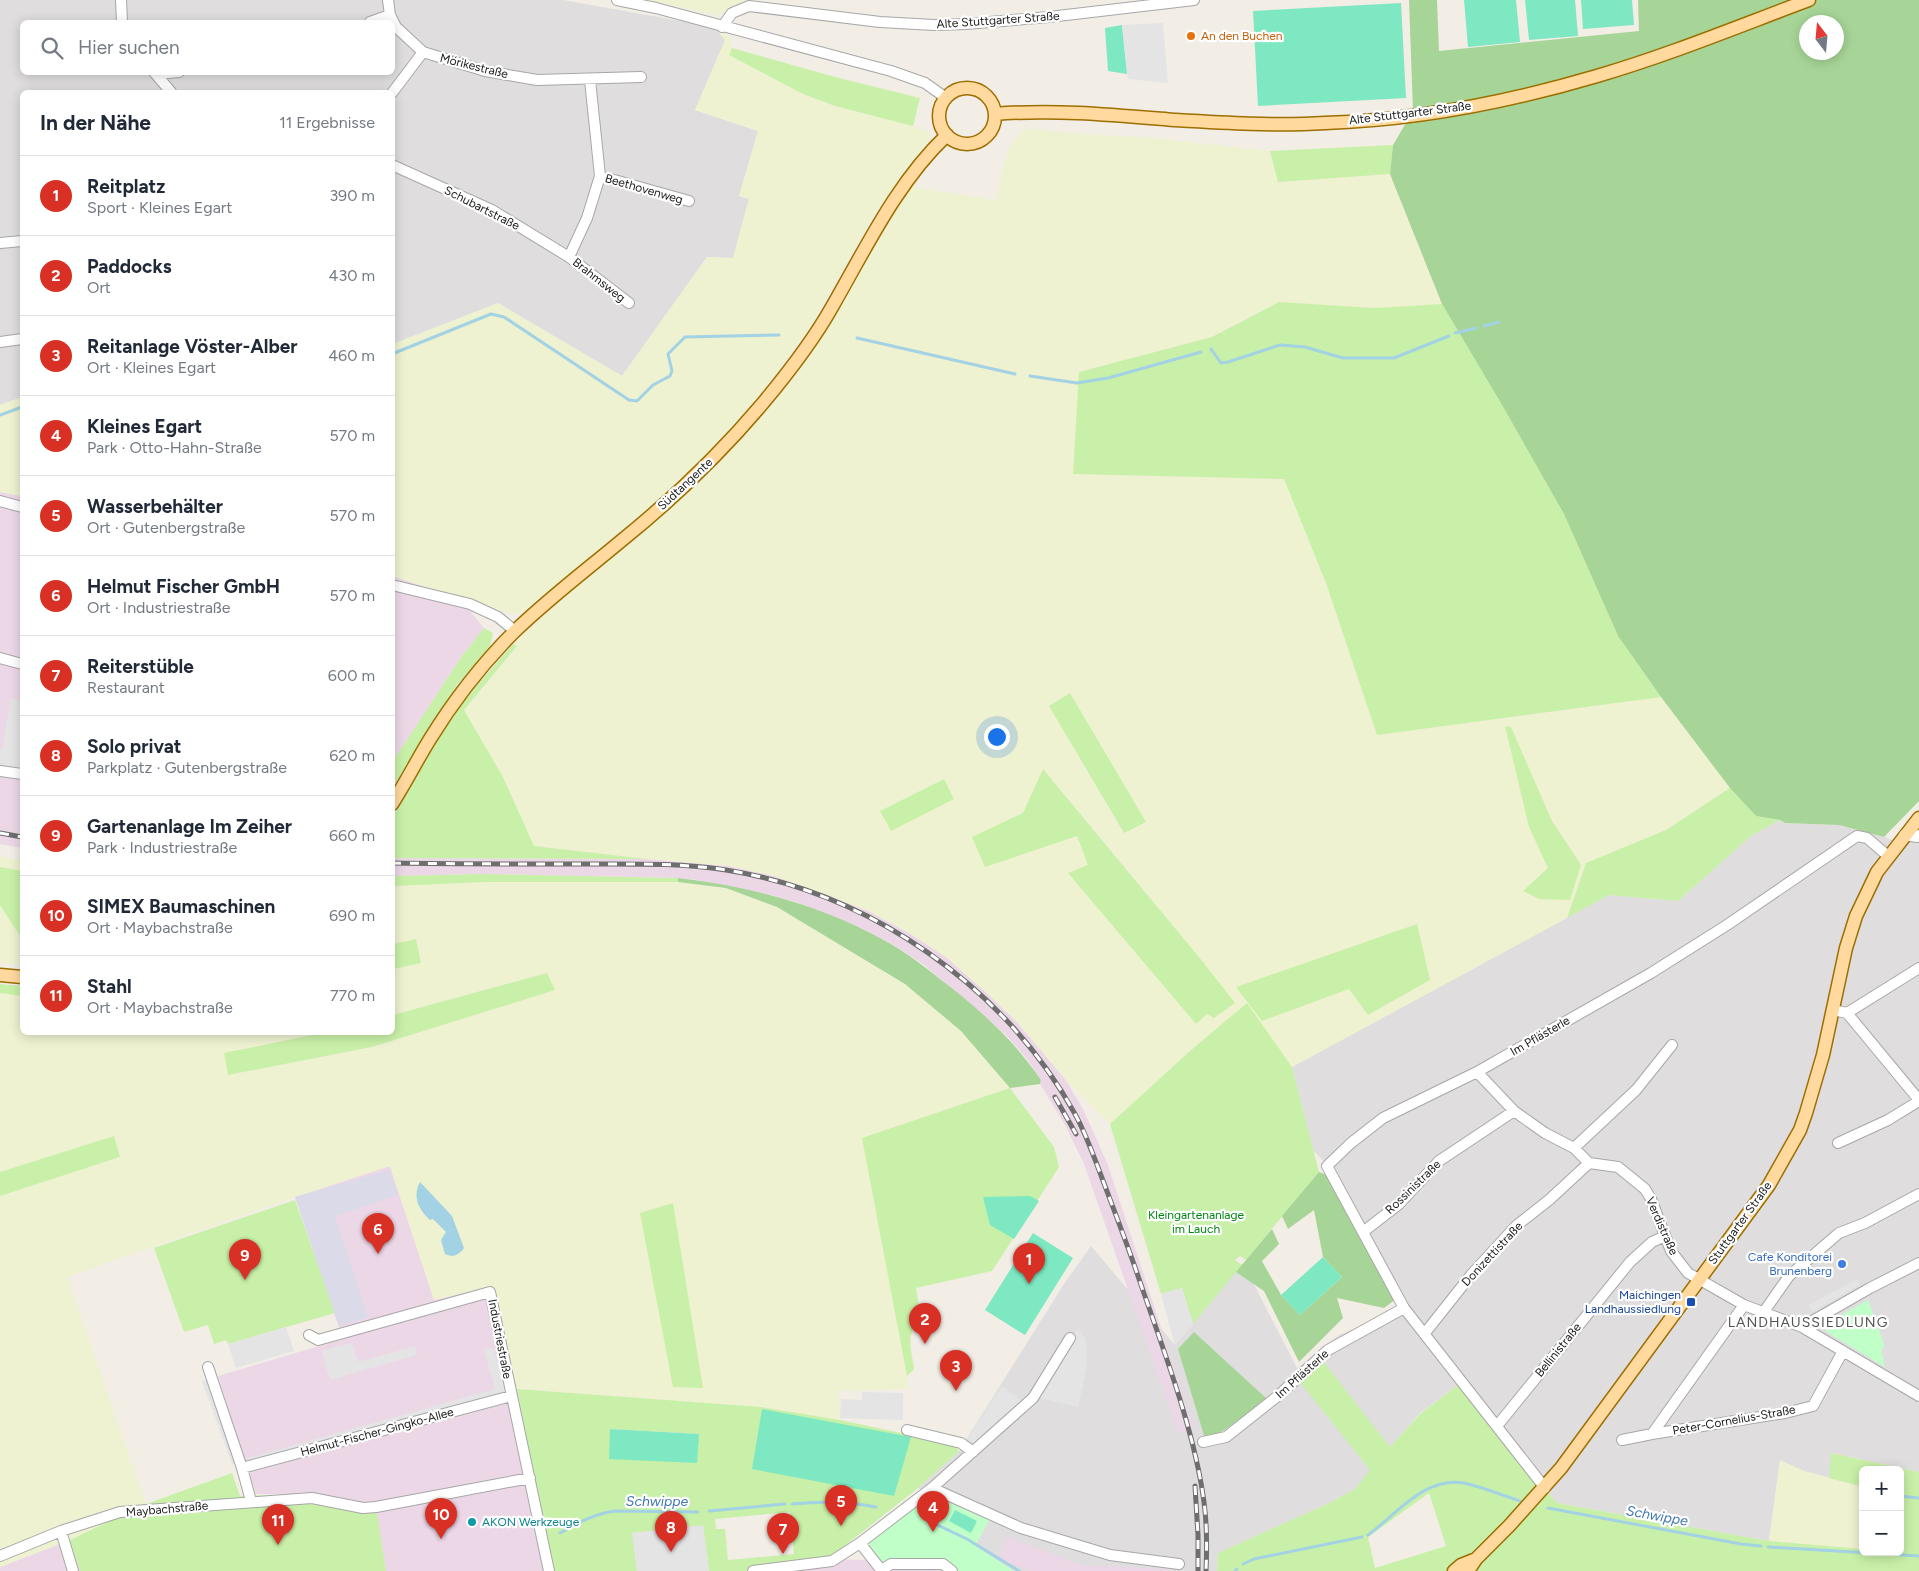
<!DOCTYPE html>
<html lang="de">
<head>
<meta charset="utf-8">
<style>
  :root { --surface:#fff; --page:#f2f2f3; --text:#1f2937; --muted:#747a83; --line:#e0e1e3; --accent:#d93025 }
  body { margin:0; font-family:Figtree,sans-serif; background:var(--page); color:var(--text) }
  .controls { position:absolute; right:15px; bottom:15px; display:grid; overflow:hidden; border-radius:8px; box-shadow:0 2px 12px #0003 }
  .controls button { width:45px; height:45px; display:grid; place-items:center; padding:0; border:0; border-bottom:1px solid var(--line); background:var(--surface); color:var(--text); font:25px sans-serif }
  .compass { position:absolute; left:1799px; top:15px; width:45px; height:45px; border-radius:50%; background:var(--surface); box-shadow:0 2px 12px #0003; rotate:344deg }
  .you { position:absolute; left:996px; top:736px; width:18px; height:18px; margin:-12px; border:4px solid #fff; border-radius:50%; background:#1a73e8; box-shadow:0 0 0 8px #1a73e833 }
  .badge { display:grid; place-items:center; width:32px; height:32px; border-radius:50%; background:var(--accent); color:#fff; font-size:16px; font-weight:700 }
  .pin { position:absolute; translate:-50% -41px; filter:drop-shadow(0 1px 2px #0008) }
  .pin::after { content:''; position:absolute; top:26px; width:18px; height:15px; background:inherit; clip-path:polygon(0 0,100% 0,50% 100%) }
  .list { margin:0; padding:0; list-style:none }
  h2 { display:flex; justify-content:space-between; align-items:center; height:65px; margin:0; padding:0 20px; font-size:21px }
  h2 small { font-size:16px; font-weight:400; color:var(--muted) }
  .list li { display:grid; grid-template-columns:32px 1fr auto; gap:15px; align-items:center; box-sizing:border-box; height:80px; padding:0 20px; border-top:1px solid var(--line) }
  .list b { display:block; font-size:19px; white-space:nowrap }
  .list p { margin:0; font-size:16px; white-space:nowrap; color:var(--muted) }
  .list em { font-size:16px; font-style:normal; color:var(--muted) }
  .icon { flex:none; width:28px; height:28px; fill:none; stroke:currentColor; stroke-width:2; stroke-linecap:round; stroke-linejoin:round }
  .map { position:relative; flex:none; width:1919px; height:1571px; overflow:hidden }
  .search { position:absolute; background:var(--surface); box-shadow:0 2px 12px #0003; left:20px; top:20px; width:375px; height:55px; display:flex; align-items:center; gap:12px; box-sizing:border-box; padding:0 18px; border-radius:8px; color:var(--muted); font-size:19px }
  .panel { position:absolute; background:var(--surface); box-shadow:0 2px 12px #0003; left:20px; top:90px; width:375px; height:945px; border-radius:8px }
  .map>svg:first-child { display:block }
  .residential { fill:#dfdddd; fill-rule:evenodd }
  .industrial { fill:#ecd7e7 }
  .farmland { fill:#eef2d0; fill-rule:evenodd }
  .grass { fill:#c9f0a8; fill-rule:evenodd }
  .forest { fill:#a7d597; fill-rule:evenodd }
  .park { fill:#c0ffc7 }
  .pitch { fill:#7de8c2 }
  .parking { fill:#e4e4e4 }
  .plaza { fill:#dadae8 }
  .water { fill:#a2d2e3 }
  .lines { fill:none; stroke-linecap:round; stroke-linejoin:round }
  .stream { stroke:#a2d2e3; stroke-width:3 }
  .minor-casing { stroke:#a7a7a7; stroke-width:12 }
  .major-casing { stroke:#9d6e00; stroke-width:15 }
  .minor { stroke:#fff; stroke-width:10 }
  .major { stroke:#ffd99e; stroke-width:12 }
  .rail-casing { stroke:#6e6e6e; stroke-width:5 }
  .rail { stroke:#fff; stroke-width:3; stroke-dasharray:9; stroke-linecap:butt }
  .food-dot { fill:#e8710a; stroke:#fff; stroke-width:2 }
  .shop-dot { fill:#3f7fe0; stroke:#fff; stroke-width:2 }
  .transit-dot { fill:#1a4fb4; stroke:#fff; stroke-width:2 }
  .culture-dot { fill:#0f9aa8; stroke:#fff; stroke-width:2 }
  .labels { text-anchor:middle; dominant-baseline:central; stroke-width:4.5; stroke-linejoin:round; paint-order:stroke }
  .street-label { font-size:12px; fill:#202020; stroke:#fff }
  .food-label { font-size:12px; fill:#c56008; stroke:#fff; text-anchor:start }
  .park-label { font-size:12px; fill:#018711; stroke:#fff }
  .shop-label { font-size:12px; fill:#366cbe; stroke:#fff; text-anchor:end }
  .transit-label { font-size:12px; fill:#164399; stroke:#fff; text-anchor:end }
  .culture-label { font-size:12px; fill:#0d838f; stroke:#fff; text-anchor:start }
  .neighbourhood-label { font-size:14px; letter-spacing:1px; fill:#535353; stroke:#fff }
  .water-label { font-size:14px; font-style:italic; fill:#4075b2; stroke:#fff }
</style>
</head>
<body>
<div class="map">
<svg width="1919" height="1571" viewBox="0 0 1919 1571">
  <rect width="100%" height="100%" fill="#f2eee6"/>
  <path class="residential" d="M0 0H563L714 27 725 40 695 110 758 131 739 196 749 199 733 259 707 257 622 376 498 303 393 344 392 92H22V397L0 405ZM22 22H392V72H22Z
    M1780 820 1785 823 1839 825 1884 837 1905 845 1919 830V1472L1832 1453 1829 1478 1804 1471 1780 1461 1769 1541 1557 1503 1458 1385 1419 1414 1355 1489 1329 1503 1218 1553 1217 1571H1014L975 1546 988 1521 918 1488 959 1451 1064 1284 1091 1246 1175 1345 1243 1263 1297 1368 1339 1335 1386 1316 1403 1303 1330 1168 1313 1150 1292 1067 1609 895 1678 901 1752 835Z"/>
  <path class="industrial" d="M0 492 22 496V848L0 844Z
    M393 576 460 599 484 628 462 656 393 761Z
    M392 858 647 859 729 866 774 876 868 911 911 934 946 957 987 993 1016 1021 1066 1080 1084 1111 1108 1165 1194 1429 1178 1433 1084 1164 1065 1125 1040 1084 1041 1080 1027 1059 1005 1034 923 964 892 944 863 929 796 902 768 894 698 880 678 878 485 874 393 876Z
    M390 1166 434 1300 492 1286 517 1389 553 1571H386L375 1507 314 1494H256L218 1376 343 1339 295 1197Z
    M1007 1537 1081 1565 1169 1569V1571H1029L998 1559Z
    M70 1540 80 1571H0V1567Z
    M828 1559 943 1562 956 1571H753Z"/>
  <path class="farmland" d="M650 0H744L723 13 716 15Z
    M714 27 730 37 732 48 729 55 803 94 835 106 913 126 932 134 930 140 902 175 873 217 811 326 756 401 692 471 652 507 525 611 516 614 509 613 460 599 393 576V344L498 303 622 376 707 257 733 258 749 199 739 196 758 131 695 110 725 40Z
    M1031 129 1083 134 1152 138 1270 151 1279 182 1390 174 1442 304 1375 308 1279 302 1212 337 1080 372 1073 474 1284 479 1326 583 1377 735 1661 697 1730 788 1666 830 1586 863 1567 918 1292 1067 1246 1004 1190 1051 1110 1124 1066 1080 1016 1021 987 993 946 957 911 934 869 911 774 876 729 866 647 859 534 846 503 777 464 710 517 647 513 644 558 601 667 511 706 474 748 430 912 183 918 188 996 200 1008 150 1021 131ZM1070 693 1146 822 1123 833 1049 706ZM1043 769 1110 848 1234 1002 1207 1014 1196 1024 1068 873 1088 865 1077 836 973 837 1023 813ZM1430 980 1368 1015 1349 989Z
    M22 397V496L0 492V405Z
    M0 857 22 860V871L0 867Z
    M486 882H678L726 888 777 907 905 984 961 1031 1010 1088 862 1138 909 1389 838 1391 840 1420 761 1407 517 1389 492 1286 434 1300 390 1166 295 1197 67 1277 146 1504 70 1540 0 1567V1196L119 1157 113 1137 0 1172V993L22 996V1032L322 1033 224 1053 228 1075 373 1047 555 990 547 973 393 1015V969L421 963 416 939 393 944V886ZM452 1216 442 1248 446 1232 433 1219Z
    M0 905 22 939V965L0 963Z
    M1780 1460 1804 1471 1863 1487V1549L1769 1541Z"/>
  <path class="grass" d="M732 48 839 78 920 98 913 126 835 106 803 94 729 55Z
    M1393 145 1390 174 1278 182 1270 151Z
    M1279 302 1375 308 1442 304 1502 405 1564 514 1618 636 1661 697 1377 735 1326 583 1284 479 1073 474 1079 372 1212 337Z
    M484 628 493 633 490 646 456 686 393 790V761L462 656Z
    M513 644 517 646 464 710 503 777 534 846 647 859 393 858 392 815 439 734 464 700Z
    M1070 693 1146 822 1124 833 1049 706Z
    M1505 726 1511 727 1552 821 1581 865 1570 900 1539 899 1523 891 1548 868 1529 827Z
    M1043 769 1203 962 1235 1003 1214 1018 1207 1014 1196 1024 1068 873 1088 865 1077 836 985 867 972 837 1023 813Z
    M944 779 954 799 891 831 880 811Z
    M1730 788 1756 816 1780 820 1752 835 1678 901 1609 895 1567 918 1586 863 1666 830Z
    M0 867 22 871V939L0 905Z
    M485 874 678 878V882H486L393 886 392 876Z
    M1417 924 1430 980 1368 1015 1349 989 1262 1021 1236 987Z
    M416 939 421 963 393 969V944Z
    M547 973 555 990 372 1047 228 1075 224 1053 322 1033 392 1032 393 1015Z
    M0 984 22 986V996L0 993Z
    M1247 1003 1292 1067 1319 1172 1246 1260 1240 1256 1235 1260 1242 1265 1193 1324 1182 1288 1161 1294 1110 1124 1190 1051Z
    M1010 1088 1054 1147 1059 1167 992 1271 916 1288 921 1321C904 1332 912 1352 914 1369L907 1376 862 1138Z
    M114 1136 120 1157 0 1196V1172Z
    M295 1200 335 1313 228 1344 226 1340 214 1344 208 1325 184 1332 154 1248Z
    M673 1203 703 1388 673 1387 640 1213Z
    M1322 1360 1390 1447 1420 1414 1458 1385 1557 1503 1769 1541 1863 1549V1552H1900V1470H1863V1487L1829 1478 1831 1453 1919 1472V1571H1217L1218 1553 1329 1503 1355 1489 1370 1470 1299 1381ZM1429 1493 1446 1546 1375 1568 1368 1537Z
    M517 1389 761 1407 840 1420 953 1444 959 1451 918 1488 828 1559 753 1571H709L703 1526 633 1533 637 1571H553ZM611 1429 698 1434 609 1459ZM790 1512 794 1554 728 1560 725 1529H716L715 1519Z
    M232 1473 240 1496 314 1494 376 1507 386 1571H80L70 1540 146 1504Z"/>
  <path class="forest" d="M1409 0H1437L1439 51 1639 31 1638 0H1919V801L1884 837 1839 825 1785 823 1780 820 1756 816 1730 788 1661 697 1618 636 1564 514 1502 405 1442 304 1390 174 1393 145 1413 111ZM1806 22H1836V52H1806Z
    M678 878C752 886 827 907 891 944 915 958 936 976 958 993 990 1019 1018 1046 1041 1080L1040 1084 1010 1088 961 1031 905 984 777 907 726 888 678 882Z
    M1319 1172 1329 1176 1396 1299 1384 1308 1337 1298 1343 1318 1299 1362 1264 1291 1236 1272 1272 1229 1279 1244 1262 1261 1281 1295 1300 1315 1342 1277 1323 1257 1314 1210 1288 1229 1282 1216Z
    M1194 1332 1268 1400 1206 1442 1178 1349Z"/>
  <path class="park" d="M1868 1300 1883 1341 1884 1348 1881 1349 1885 1367 1827 1332 1824 1325Z
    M929 1494 989 1520 975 1546 1014 1571H956L943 1562 881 1561 869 1544Z"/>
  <path class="pitch" d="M1464 0H1516L1520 42 1468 47Z
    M1525 0H1575L1578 36 1529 40Z
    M1581 0H1632L1634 25 1583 29Z
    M1401 3 1406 98 1258 106 1253 11Z
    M1122 25 1127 74 1108 71 1105 28Z
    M1030 1196 1039 1201 1014 1239 990 1225 983 1197Z
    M1033 1233 1073 1258 1025 1335 985 1310Z
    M1323 1257 1342 1277 1300 1315 1281 1295Z
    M762 1409 911 1437 894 1496 752 1469Z
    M610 1429 699 1434 697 1463 609 1459Z
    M955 1510 977 1521 971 1533 949 1521Z"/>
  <path class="parking" d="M1163 23 1168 83 1128 79 1122 25Z
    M11 698 22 700V771L0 767V750H2Z
    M1857 1279 1860 1285 1812 1312 1809 1305Z
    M1182 1288 1193 1324 1175 1346 1161 1294Z
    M286 1327 294 1351 236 1368 228 1344Z
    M1078 1328 1086 1339 1087 1367 1078 1407 1036 1397Z
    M352 1343 358 1362 415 1346 417 1355 330 1380 322 1351Z
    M493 1347 506 1393 250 1464 248 1458 495 1389 484 1350Z
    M210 1378 239 1462 232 1464 202 1381Z
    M1002 1386 1022 1401 975 1443 967 1439Z
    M862 1392 903 1393V1420L840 1418 841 1399 862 1400Z
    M703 1525 709 1571H637L632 1533Z"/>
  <path class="plaza" d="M389 1170 398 1195 335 1216 368 1317 339 1326 295 1197Z"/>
  <path class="water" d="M420 1182 452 1216 464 1248C459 1255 453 1258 445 1254L441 1240 446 1232 433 1219 430 1220C419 1210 412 1197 420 1182Z"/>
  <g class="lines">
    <path class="stream" d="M1484 326 1499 322
      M1455 333 1476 328
      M857 338 1015 374
      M1211 349 1221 363 1228 362 1280 345 1305 347 1343 358H1394L1449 336
      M392 354 491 314 504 317 629 400 637 401 653 385 670 376 672 371 668 354 685 337 779 335
      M1030 376 1077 383 1108 378 1201 352
      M0 415 22 407
      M1900 1496 1919 1498
      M792 1504C821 1501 848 1501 876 1507
      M1548 1508 1741 1544 1761 1546
      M709 1511 785 1504
      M925 1519 967 1539 1019 1571
      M560 1533C578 1523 594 1514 615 1511L698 1512
      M1368 1535C1397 1514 1425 1476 1464 1483 1483 1487 1501 1495 1520 1501
      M1768 1547 1919 1556
      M1243 1564 1254 1559 1362 1537
      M1235 1571 1237 1569"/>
    <defs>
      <path id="minor" d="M121 0 122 22
        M388 0 390 15 396 27 423 52 485 71 537 80 641 77
        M617 0 656 8 891 71 925 83 946 98
        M370 22 390 15
        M722 27 732 13 749 6 880 22 934 25 966 24 1049 17 1194 0
        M154 72 171 92
        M156 74 179 72
        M392 93 423 52
        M392 165 492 210 569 257 629 303
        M600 176 689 201
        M0 243 22 241
        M569 257 587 218 600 176 590 80
        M0 342 22 339
        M0 501 22 507
        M392 585 470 604 498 617 515 631
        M0 658 22 664
        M0 771 22 774
        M1904 835 1917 837 1919 835
        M1833 1010 1847 1013 1919 1100
        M1847 1013 1919 968
        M1477 1072 1514 1111 1545 1133 1574 1148 1589 1163 1618 1167 1645 1189 1651 1199 1671 1251 1688 1273 1744 1305 1802 1327 1919 1396
        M1838 1143 1888 1120 1919 1101
        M1574 1148 1636 1090 1672 1045
        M1363 1232 1399 1204 1439 1161 1514 1111
        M1763 1313 1789 1276 1839 1233 1865 1223 1919 1194
        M1802 1327 1870 1288 1919 1263
        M1425 1333 1471 1275 1516 1226 1549 1200 1589 1163
        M309 1335 318 1340 490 1292 549 1571
        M208 1367 242 1468 251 1501
        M1497 1426 1630 1262 1652 1242 1665 1236
        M907 1430 961 1443 973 1452
        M1652 1434 1785 1413 1813 1406 1843 1351
        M1622 1440 1652 1434 1744 1305
        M1203 1442 1226 1437 1279 1395 1328 1350 1404 1308
        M242 1468 511 1396
        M932 1488 1021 1528 1110 1555 1179 1564
        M1545 1488 1404 1308 1327 1166 1351 1143 1383 1118 1477 1072 1651 973 1727 925 1857 836 1867 838 1888 856
        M61 1531 73 1571
        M860 1543 882 1571
        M0 1556 61 1531 120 1512 312 1498 363 1508 376 1507 530 1478
        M882 1570 891 1564H943L952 1571
        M753 1571 832 1561 860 1543 932 1488 1033 1398 1070 1338"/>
      <path id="major" d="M939 116a28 28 0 1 1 56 0a28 28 0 1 1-56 0Z
        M995 114C1055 109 1115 115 1174 120 1225 123 1275 126 1325 123 1417 120 1509 102 1597 76 1669 55 1739 26 1809 0
        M392 804C406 782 417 760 430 739 454 700 482 664 514 632 548 599 585 571 621 541 673 499 720 454 763 403 788 373 813 341 832 307 866 248 897 182 947 135
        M0 975 22 977
        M1454 1571 1461 1565 1476 1559
        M1468 1571 1476 1559 1509 1526 1561 1468 1769 1185 1800 1130 1806 1113 1823 1055 1846 948 1856 916 1877 872 1919 818"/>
    </defs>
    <use href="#minor" class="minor-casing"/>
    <use href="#major" class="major-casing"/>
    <use href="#minor" class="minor"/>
    <use href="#major" class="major"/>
    <defs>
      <path id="rail" d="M0 833 22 837
        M392 863C457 864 523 864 588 864 634 864 680 863 726 870 870 893 1004 986 1075 1114 1086 1134 1094 1157 1102 1178 1114 1210 1126 1241 1137 1273 1161 1344 1194 1427 1204 1502 1207 1524 1207 1548 1206 1571
        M1055 1097 1076 1134
        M1195 1486 1198 1535V1571"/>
    </defs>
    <use href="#rail" class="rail-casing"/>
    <use href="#rail" class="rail"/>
  </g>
  <circle class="food-dot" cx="1191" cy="36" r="5"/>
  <circle class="shop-dot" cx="1842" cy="1264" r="5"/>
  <rect class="transit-dot" x="1686" y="1297" width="10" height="10" rx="2.5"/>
  <circle class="culture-dot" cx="472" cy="1522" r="5"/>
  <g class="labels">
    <g class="street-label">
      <text transform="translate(998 20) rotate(-4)">Alte Stuttgarter Straße</text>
      <text transform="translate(474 66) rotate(14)">Mörikestraße</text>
      <text transform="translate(1410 113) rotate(-7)">Alte Stuttgarter Straße</text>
      <text transform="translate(644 189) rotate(16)">Beethovenweg</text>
      <text transform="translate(482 208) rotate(27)">Schubartstraße</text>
      <text transform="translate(599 280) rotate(38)">Brahmsweg</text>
      <text transform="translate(685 484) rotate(-43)">Südtangente</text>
      <text transform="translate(1540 1036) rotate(-30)">Im Pflästerle</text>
      <text transform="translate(1413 1187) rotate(-44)">Rossinistraße</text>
      <text transform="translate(1740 1223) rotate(-54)">Stuttgarter Straße</text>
      <text transform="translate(1662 1226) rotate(66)">Verdistraße</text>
      <text transform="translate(1492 1254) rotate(-47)">Donizettistraße</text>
      <text transform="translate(500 1339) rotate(79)">Industriestraße</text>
      <text transform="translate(1558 1350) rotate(-51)">Bellinistraße</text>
      <text transform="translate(1302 1374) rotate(-42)">Im Pflästerle</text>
      <text transform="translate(1734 1420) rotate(-10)">Peter-Cornelius-Straße</text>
      <text transform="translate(377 1432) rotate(-15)">Helmut-Fischer-Gingko-Allee</text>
      <text transform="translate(167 1509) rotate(-5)">Maybachstraße</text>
    </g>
    <g class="food-label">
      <text x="1201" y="36">An den Buchen</text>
    </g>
    <g class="park-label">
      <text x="1196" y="1215">Kleingartenanlage<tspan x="1196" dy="14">im Lauch</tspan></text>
    </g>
    <g class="shop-label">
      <text x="1832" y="1257">Cafe Konditorei<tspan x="1832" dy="14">Brunenberg</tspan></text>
    </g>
    <g class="transit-label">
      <text x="1681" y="1295">Maichingen<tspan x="1681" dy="14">Landhaussiedlung</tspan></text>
    </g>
    <g class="culture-label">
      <text x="482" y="1522">AKON Werkzeuge</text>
    </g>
    <g class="neighbourhood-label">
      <text x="1808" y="1322">LANDHAUSSIEDLUNG</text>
    </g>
    <g class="water-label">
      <text x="657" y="1501">Schwippe</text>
      <text transform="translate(1657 1516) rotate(10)">Schwippe</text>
    </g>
  </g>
</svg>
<div class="controls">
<button>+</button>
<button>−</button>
</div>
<svg class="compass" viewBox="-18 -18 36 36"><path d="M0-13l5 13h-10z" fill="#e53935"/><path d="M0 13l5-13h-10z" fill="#747a83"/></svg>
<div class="you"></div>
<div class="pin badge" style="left:1029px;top:1284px">1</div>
<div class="pin badge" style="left:925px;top:1344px">2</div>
<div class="pin badge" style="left:956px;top:1391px">3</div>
<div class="pin badge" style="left:933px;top:1532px">4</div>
<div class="pin badge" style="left:841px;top:1526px">5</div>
<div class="pin badge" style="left:378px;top:1254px">6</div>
<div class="pin badge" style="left:783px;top:1554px">7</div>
<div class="pin badge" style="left:671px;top:1552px">8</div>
<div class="pin badge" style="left:245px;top:1280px">9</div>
<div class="pin badge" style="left:441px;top:1539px">10</div>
<div class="pin badge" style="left:278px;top:1545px">11</div>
<div class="search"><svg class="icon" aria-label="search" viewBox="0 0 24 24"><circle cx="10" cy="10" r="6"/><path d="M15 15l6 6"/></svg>Hier suchen</div>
<section class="panel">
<h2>In der Nähe<small>11 Ergebnisse</small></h2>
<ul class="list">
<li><span class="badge">1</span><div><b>Reitplatz</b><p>Sport · Kleines Egart</p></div><em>390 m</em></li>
<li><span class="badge">2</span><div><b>Paddocks</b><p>Ort</p></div><em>430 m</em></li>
<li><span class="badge">3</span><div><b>Reitanlage Vöster-Alber</b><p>Ort · Kleines Egart</p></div><em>460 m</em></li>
<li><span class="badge">4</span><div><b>Kleines Egart</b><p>Park · Otto-Hahn-Straße</p></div><em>570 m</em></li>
<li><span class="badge">5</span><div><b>Wasserbehälter</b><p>Ort · Gutenbergstraße</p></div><em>570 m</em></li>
<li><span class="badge">6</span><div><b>Helmut Fischer GmbH</b><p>Ort · Industriestraße</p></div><em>570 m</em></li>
<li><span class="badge">7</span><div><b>Reiterstüble</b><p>Restaurant</p></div><em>600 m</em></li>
<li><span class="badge">8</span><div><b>Solo privat</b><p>Parkplatz · Gutenbergstraße</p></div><em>620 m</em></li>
<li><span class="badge">9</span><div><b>Gartenanlage Im Zeiher</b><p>Park · Industriestraße</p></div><em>660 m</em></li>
<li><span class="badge">10</span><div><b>SIMEX Baumaschinen</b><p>Ort · Maybachstraße</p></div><em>690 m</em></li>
<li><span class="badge">11</span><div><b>Stahl</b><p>Ort · Maybachstraße</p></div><em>770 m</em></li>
</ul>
</section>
</div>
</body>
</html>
